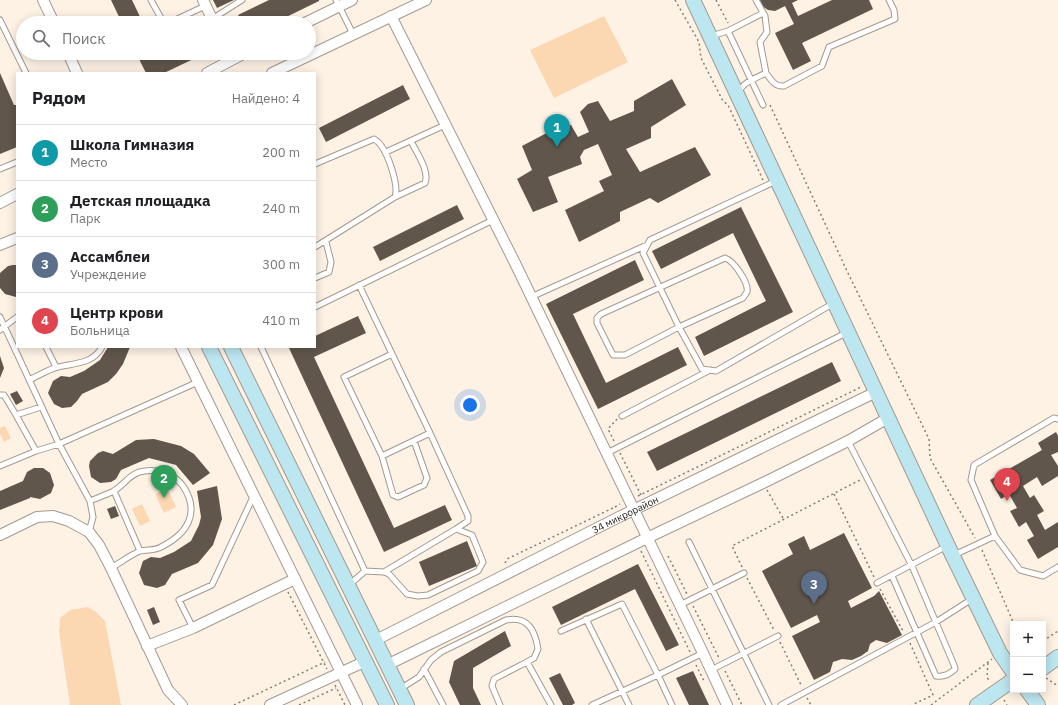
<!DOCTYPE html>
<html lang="ru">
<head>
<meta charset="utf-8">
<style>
  :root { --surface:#fff; --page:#f2f2f2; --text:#202124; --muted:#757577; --line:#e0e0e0; --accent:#2563eb }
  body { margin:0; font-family:"IBM Plex Sans",sans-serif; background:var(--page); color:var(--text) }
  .controls { position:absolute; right:12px; bottom:12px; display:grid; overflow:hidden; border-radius:0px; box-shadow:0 2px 10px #0003 }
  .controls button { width:36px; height:36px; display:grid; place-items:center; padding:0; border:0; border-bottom:1px solid var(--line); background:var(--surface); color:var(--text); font:20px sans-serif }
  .you { position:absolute; left:470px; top:405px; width:14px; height:14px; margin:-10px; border:3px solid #fff; border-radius:50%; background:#1a73e8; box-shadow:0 0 0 6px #1a73e833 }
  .badge { display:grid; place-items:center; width:26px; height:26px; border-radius:50%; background:var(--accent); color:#fff; font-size:13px; font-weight:700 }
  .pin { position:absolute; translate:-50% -33px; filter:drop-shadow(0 1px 2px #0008) }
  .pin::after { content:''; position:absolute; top:21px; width:14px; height:12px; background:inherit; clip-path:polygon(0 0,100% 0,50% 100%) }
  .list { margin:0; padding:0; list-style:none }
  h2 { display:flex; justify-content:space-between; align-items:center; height:52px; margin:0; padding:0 16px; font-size:17px }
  h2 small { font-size:13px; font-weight:400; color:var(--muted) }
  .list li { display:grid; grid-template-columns:26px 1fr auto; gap:12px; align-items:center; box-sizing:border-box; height:56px; padding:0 16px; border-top:1px solid var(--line) }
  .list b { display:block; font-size:15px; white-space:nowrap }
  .list p { margin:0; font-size:13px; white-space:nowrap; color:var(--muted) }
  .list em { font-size:13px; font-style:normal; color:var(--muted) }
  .icon { flex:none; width:22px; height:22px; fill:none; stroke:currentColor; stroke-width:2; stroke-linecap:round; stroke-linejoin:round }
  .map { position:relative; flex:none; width:1058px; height:705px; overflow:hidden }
  .search { position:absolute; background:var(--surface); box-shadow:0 2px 10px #0003; left:16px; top:16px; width:300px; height:44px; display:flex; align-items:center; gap:10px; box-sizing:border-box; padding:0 14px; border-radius:22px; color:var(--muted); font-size:15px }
  .panel { position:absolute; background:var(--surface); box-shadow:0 2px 10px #0003; left:16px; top:72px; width:300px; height:276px; border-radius:0px }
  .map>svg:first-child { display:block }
  .green { fill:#fbd7b2 }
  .building { fill:#60564c }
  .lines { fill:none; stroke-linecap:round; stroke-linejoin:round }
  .lane-casing { stroke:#a4998e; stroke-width:7 }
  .street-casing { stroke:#a4998e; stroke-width:12 }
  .secondary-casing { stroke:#a4998e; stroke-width:16 }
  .path { stroke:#867e76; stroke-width:1.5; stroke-dasharray:2 3; stroke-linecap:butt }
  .lane { stroke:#fff; stroke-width:5 }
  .street { stroke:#fff; stroke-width:10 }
  .secondary { stroke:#bce6f0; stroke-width:14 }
  .labels { text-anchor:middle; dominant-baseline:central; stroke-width:4; stroke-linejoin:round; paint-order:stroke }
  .street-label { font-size:10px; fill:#1e1a15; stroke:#fff }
</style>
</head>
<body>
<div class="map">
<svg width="1058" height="705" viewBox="0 0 1058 705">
  <rect width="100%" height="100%" fill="#fef2e5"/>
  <path class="green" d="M604 16 628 62 554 98 530 50Z
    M5 426 11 438 4 442 0 434V428Z
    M167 488 176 507 164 513 155 494Z
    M142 504 150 521 140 526 132 509Z
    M88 607 96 612 105 621 121 705H70L59 632 60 618 70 610Z"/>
  <path class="building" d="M111 0H132L143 23H122Z
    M213 0H234L217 8Z
    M269 0H319V1L274 23H243L238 15Z
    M760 0H798L792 3 798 16 832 0H869L873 9 802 43 811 61 793 70 775 33 794 24 785 6 775 11 768 10 762 6Z
    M136 53H206L164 73H146Z
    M0 73 14 105H17V147L0 154Z
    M672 79 686 105 651 127V138L626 149 640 172 695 147 711 175 658 203 650 198 620 212V221L579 242 565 210 604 191 599 181 612 175 598 144 584 150 580 157 582 164 548 177 558 202 533 212 517 179 532 170 522 146 558 127 564 126 571 125 578 137 589 132 580 112 588 104 598 101 610 121 634 111V101Z
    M403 85 410 99 326 142 319 128Z
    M457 205 464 219 380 261 373 247Z
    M741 207 793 312 704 356 695 337 766 301 733 233 661 269 652 251Z
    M635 260 644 280 573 314 606 383 678 347 687 365 598 409 546 304Z
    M13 265H17V296L16 297 5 294 0 288V273L8 266Z
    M358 316 366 333 314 357 394 528 445 505 452 520 384 552 289 348 315 347V336Z
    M108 347H130L123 364 116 374 108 382 82 394 77 401 71 407 62 408 54 404 48 393 53 381 61 376 70 377 84 371 100 360Z
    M0 356 4 368 0 378Z
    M832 362 841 381 657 471 647 452Z
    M17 391 23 401 16 405 10 394Z
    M1056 432 1058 436V452L1051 455 1058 466V476L1042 486 1037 477 1023 486 1030 498 1034 495 1044 511 1037 515 1045 530 1058 522V547L1038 559 1027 540 1034 536 1026 522 1019 527 1010 511 1017 508 1009 494 1001 499 990 480 1042 450 1038 443Z
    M154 439 181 446 194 454 210 473 193 485 176 465 149 458 121 470 116 479 111 482 100 483 91 477 89 466 90 461 98 453 103 451 113 454 136 440Z
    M34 468H43L50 473 54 485 51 493 40 499 30 497V498L0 510V491L23 481 27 472Z
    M217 486 222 519 213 545 198 563 172 574 165 585 157 588 144 585 139 573 143 561 151 557 160 558 174 552 191 541 199 525 201 517 197 491Z
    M115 506 119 516 111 519 107 509Z
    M844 533 872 588 848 601 851 608 874 596 879 591 902 635 887 643 876 640 870 644 868 651 861 656 852 660 842 659 833 662 830 672 814 680 792 636 820 622 817 615 791 628 762 571 793 554 788 544 804 536 810 550Z
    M467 541 477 566 429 586 419 562Z
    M638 564 679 645 666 651 635 589 561 625 552 607Z
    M154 607 160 622 153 625 147 610Z
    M505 631 511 646 473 668V688L481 705H460L449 682 454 661Z
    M693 671 709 705H689L676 678Z
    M560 673 575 703 572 705H563L549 678Z"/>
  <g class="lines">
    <defs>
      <path id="lane" d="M151 0 162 20 171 22 205 6
        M336 0 353 34
        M212 19 242 0
        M0 20 26 73
        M728 31 763 105
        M711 36 728 31 763 13
        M766 73C771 80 775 87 784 86L822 66 829 47 895 19 894 10 889 0
        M738 93C743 82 756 78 766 73L760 42 767 32 765 16 756 0
        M386 152 445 125
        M315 164 374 139C387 146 399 185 395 197L315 247
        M0 169 17 162
        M776 181 650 240 643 253 679 327 702 369 716 371 834 303
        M395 197 425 183C430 171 416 152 411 141
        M725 258C734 261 749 283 747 292 746 294 744 296 743 298L679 327 625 355H613L597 323V318L601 314Z
        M315 278 329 272 331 262 326 242
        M359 285 430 433 468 516V521L456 529 384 572
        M531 297 647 245
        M315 307 493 220
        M0 317 59 444 198 382
        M0 330 17 317
        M46 347 56 367
        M261 347 365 571 349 585
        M392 354 344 377 382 456 430 433
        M29 380C38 376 49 369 58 367 75 363 93 364 102 347
        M0 395H4L16 415 41 407
        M16 415 36 451
        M622 416 710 370
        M1058 419 1054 418 974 465 971 480 995 536 1020 570 1043 576 1058 567
        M848 441 912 566 954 665 955 669C950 674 943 677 936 676L892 576
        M607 453 848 332
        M382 456 393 495 398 497 424 485 427 478 414 441
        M0 466 36 451 59 444 90 501 93 517 89 532
        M114 491 140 551
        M90 501C97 498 105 495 112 492 124 486 130 472 145 471 159 469 175 475 183 486 201 513 187 534 161 547 155 551 147 549 140 551 130 555 120 563 111 568
        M689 542 769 705
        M954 555 995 536
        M365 571 384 572 389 574 407 594 418 596 428 595 478 571 483 562 472 535 456 529
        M877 583 947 546
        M680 605 744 573
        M586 619 629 705
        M193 628 179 600 212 585 254 495
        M561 631 622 604 658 675 592 705
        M424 669 443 705
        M711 670 778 636
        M400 689 419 677 431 660 441 652 506 620C528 616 535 630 538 649L534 658 527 662
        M500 705 492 686 494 679 527 662 551 705
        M672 705 658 675 703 653
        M781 705 936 622 972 599"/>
      <g id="street">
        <path d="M43 0 54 23"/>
        <path d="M203 0 214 23"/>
        <path d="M391 16 515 263 703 653 727 705"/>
        <path d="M305 23 352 0"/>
        <path d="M68 53 77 73"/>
        <path d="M207 73 245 53"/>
        <path d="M272 73 426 0"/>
        <path d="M0 203 17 194"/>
        <path d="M0 245 17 238"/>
        <path d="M181 347 357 705"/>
        <path d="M0 535 37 517 53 516 69 521 89 532 99 545 111 568 168 690 182 705"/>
        <path id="s1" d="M376 640 619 517 876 392"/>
        <path d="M147 646 193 628 295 579"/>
        <path d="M387 665 647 538 763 483 848 441 888 418"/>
        <path d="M270 705 366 661"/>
      </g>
      <path id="secondary" d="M693 0 948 546 1000 653 1013 672
        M209 347 387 705
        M231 347 407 705
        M1043 668 1058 657
        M1027 690 1038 705
        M977 705 1013 680"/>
    </defs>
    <use href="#lane" class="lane-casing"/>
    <use href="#street" class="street-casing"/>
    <use href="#secondary" class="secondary-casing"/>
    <path class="path" d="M675 0 699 42 701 58 723 101 728 105 763 180
      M716 0 728 23
      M770 105 847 271 929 439 930 458 975 538
      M614 441 608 429 617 419
      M620 453 641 495
      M767 490 783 518
      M834 494 874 577
      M638 496 861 387
      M615 507 620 504
      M982 550 1014 624
      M641 551 690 652
      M668 556 687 594
      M505 563 507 559 615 507
      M742 567 732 546 860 480
      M747 578 774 630
      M880 589 903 631
      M288 592 327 669
      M693 606 719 658
      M1043 641 1058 631
      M780 642 801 685
      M910 643 933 695 912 705
      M988 663 987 677 990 682
      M696 665 704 681
      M725 671 742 705
      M1046 678 1058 686
      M335 685 345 705
      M807 698 811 705
      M1004 700 1007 705
      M234 705 325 662
      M299 705 336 688
      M931 705 992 659"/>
    <use href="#lane" class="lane"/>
    <use href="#street" class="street"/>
    <use href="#secondary" class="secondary"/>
  </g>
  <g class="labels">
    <g class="street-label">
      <text stroke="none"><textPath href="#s1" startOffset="279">34 микрорайон</textPath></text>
    </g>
  </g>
</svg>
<div class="controls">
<button>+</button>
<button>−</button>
</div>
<div class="you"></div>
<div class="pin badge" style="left:557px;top:147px;background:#0f9aa8">1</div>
<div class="pin badge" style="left:164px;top:498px;background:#2e9e5b">2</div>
<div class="pin badge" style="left:814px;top:604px;background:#5c6f8a">3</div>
<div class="pin badge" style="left:1007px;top:501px;background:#e0444e">4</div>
<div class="search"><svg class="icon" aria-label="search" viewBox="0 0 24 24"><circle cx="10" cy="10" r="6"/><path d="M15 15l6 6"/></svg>Поиск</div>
<section class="panel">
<h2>Рядом<small>Найдено: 4</small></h2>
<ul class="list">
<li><span class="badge" style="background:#0f9aa8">1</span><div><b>Школа Гимназия</b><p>Место</p></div><em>200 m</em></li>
<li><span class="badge" style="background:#2e9e5b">2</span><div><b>Детская площадка</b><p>Парк</p></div><em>240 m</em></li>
<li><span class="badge" style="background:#5c6f8a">3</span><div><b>Ассамблеи</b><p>Учреждение</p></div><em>300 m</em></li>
<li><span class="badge" style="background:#e0444e">4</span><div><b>Центр крови</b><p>Больница</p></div><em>410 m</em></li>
</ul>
</section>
</div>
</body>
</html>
